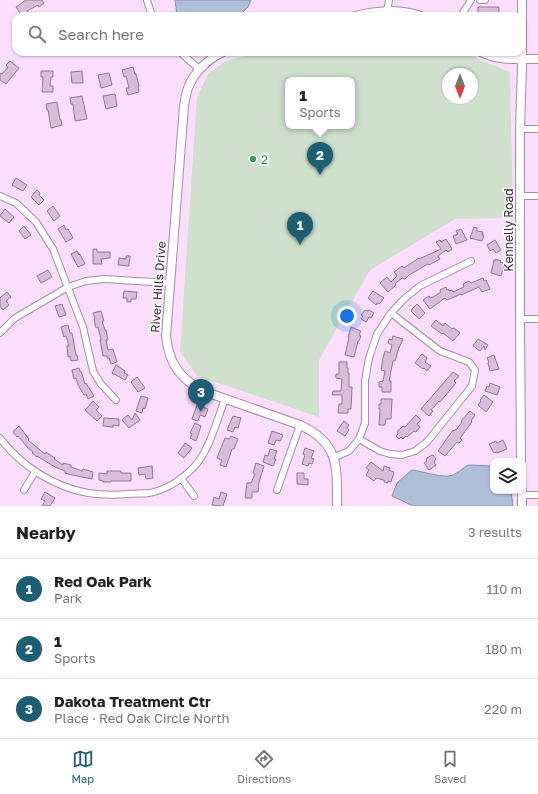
<!DOCTYPE html>
<html lang="en">
<head>
<meta charset="utf-8">
<style>
  :root { --surface:#fff; --page:#f2f2f2; --text:#202124; --muted:#757577; --line:#e0e0e0; --accent:#1c5e72 }
  body { margin:0; font-family:"Golos Text",sans-serif; background:var(--page); color:var(--text) }
  .controls { position:absolute; right:12px; bottom:12px; display:grid; overflow:hidden; border-radius:8px; box-shadow:0 1px 3px #0004 }
  .controls button { width:36px; height:36px; display:grid; place-items:center; padding:0; border:0; border-bottom:1px solid var(--line); background:var(--surface); color:var(--text); font:20px sans-serif }
  .compass { position:absolute; left:442px; top:68px; width:36px; height:36px; border-radius:50%; background:var(--surface); box-shadow:0 1px 3px #0004; rotate:180deg }
  .you { position:absolute; left:347px; top:316px; width:14px; height:14px; margin:-10px; border:3px solid #fff; border-radius:50%; background:#1a73e8; box-shadow:0 0 0 6px #1a73e833 }
  .badge { display:grid; place-items:center; width:26px; height:26px; border-radius:50%; background:var(--accent); color:#fff; font-size:13px; font-weight:700 }
  .pin { position:absolute; translate:-50% -33px; filter:drop-shadow(0 1px 2px #0008) }
  .pin::after { content:''; position:absolute; top:21px; width:14px; height:12px; background:inherit; clip-path:polygon(0 0,100% 0,50% 100%) }
  .popup { position:absolute; left:285px; top:77px; width:70px; height:52px; box-sizing:border-box; display:grid; place-content:center; border-radius:8px; background:var(--surface); filter:drop-shadow(0 1px 3px #0005); font-size:13px; white-space:nowrap; color:var(--muted) }
  .popup b { font-size:15px; color:var(--text) }
  .popup::after { content:''; position:absolute; left:50%; top:100%; margin-left:-8px; border:8px solid transparent; border-top-color:var(--surface) }
  .list { margin:0; padding:0; list-style:none }
  h2 { display:flex; justify-content:space-between; align-items:center; height:52px; margin:0; padding:0 16px; font-size:17px }
  h2 small { font-size:13px; font-weight:400; color:var(--muted) }
  .list li { display:grid; grid-template-columns:26px 1fr auto; gap:12px; align-items:center; box-sizing:border-box; height:60px; padding:0 16px; border-top:1px solid var(--line) }
  .list b { display:block; font-size:15px; white-space:nowrap }
  .list p { margin:0; font-size:13px; white-space:nowrap; color:var(--muted) }
  .list em { font-size:13px; font-style:normal; color:var(--muted) }
  .icon { flex:none; width:22px; height:22px; fill:none; stroke:currentColor; stroke-width:2; stroke-linecap:round; stroke-linejoin:round }
  .map { position:relative; flex:none; width:538px; height:506px; overflow:hidden }
  .search { position:absolute; background:var(--surface); box-shadow:0 1px 3px #0004; left:12px; right:12px; top:12px; height:44px; display:flex; align-items:center; gap:10px; box-sizing:border-box; padding:0 14px; border-radius:12px; color:var(--muted); font-size:15px }
  .sheet { height:232px; background:var(--surface) }
  nav { display:flex; justify-content:space-around; align-items:center; box-sizing:border-box; height:56px; border-top:1px solid var(--line); background:var(--surface); font-size:11px; color:var(--muted) }
  nav a { display:grid; justify-items:center; gap:2px }
  nav .on { color:var(--accent) }
  .map>svg:first-child { display:block }
  .green { fill:#cfe0cd; fill-rule:evenodd }
  .water { fill:#afbfda; stroke:#8a92a8 }
  .building { fill:#d9beda; stroke:#917892 }
  .lines { fill:none; stroke-linecap:round; stroke-linejoin:round }
  .street-casing { stroke:#a68da7; stroke-width:8 }
  .secondary-casing { stroke:#a68da7; stroke-width:10 }
  .street { stroke:#fff; stroke-width:6 }
  .secondary { stroke:#fff; stroke-width:8 }
  .leisure-dot { fill:#2e9e5b; stroke:#fff; stroke-width:1.5 }
  .labels { text-anchor:middle; dominant-baseline:central; stroke-width:3; stroke-linejoin:round; paint-order:stroke }
  .leisure-label { font-size:12px; fill:#27864d; stroke:#fff; text-anchor:start }
  .street-label { font-size:12px; fill:#342a35; stroke:#fff }
</style>
</head>
<body>
<div class="map">
<svg width="538" height="506" viewBox="0 0 538 506">
  <rect width="100%" height="100%" fill="#fadefc"/>
  <path class="green" d="M263 52H466L480 60 510 72 513 218 455 219 370 270 319 360V417L197 376 180 352 197 97 208 74 225 61ZM448 74H472V98H448ZM288 80H352V126H288Z"/>
  <path class="water" d="M175 0H251L248 7 239 16H177Z
    M468 465 493 466V491H511L513 506H413L392 496 397 483 412 470C422 471 444 479 453 475 458 473 463 468 468 465Z"/>
  <path class="building" d="M26 0H42L44 3 39 7 38 5 27 11 28 13 24 16H22L16 7Z
    M478 7H499V16H478Z
    M10 61 19 68 6 84 0 80V73L2 74 8 67 6 65Z
    M133 67 135 74H136L139 86H138L139 92 128 95 126 88H129L126 76 124 77 122 70Z
    M41 71H53V77H51L50 86H53V92H42L43 77H41Z
    M82 71 83 83H72L71 72Z
    M109 73 112 85 101 88 98 75Z
    M115 94 117 106 106 109 103 96Z
    M82 96 87 119 75 121 73 104H71L70 98Z
    M57 102 60 120H61L62 125 51 128 48 110H47L46 104Z
    M16 178 27 185 23 191 12 185Z
    M37 190 40 193 39 195 44 200 39 205 31 197Z
    M53 206 60 216 54 221 47 211Z
    M5 209 14 217 9 223 0 216Z
    M64 225 66 230 68 229 73 238 66 242 58 229Z
    M24 226 31 235 25 239 19 231Z
    M474 227 477 228V231L483 232 482 235H484L482 241 470 238Z
    M461 229 467 240 456 244 453 236 458 234 456 231Z
    M446 239 452 249 448 252 446 250 438 256 440 259 429 265 428 264 409 275 405 279 402 278 395 284 396 285 388 292 380 283 387 277 391 282 397 276 394 272 402 266 404 268 419 258V259L441 249 436 242 440 240 441 242Z
    M495 240 501 250 496 253 493 249 490 251 487 245Z
    M93 249H97V252H110V258L101 259 102 264H93Z
    M77 251 79 255 80 254 85 264 78 267 71 254Z
    M126 256H130L129 266 118 265 119 258 126 259Z
    M495 259 501 261 500 262 503 263V265L504 266 501 276 491 273 494 260 495 261Z
    M48 270 52 277 41 283 37 276Z
    M483 278 484 281 486 280 490 289 482 292 479 287 461 295V294L447 300 445 298 430 309 423 300 429 296 430 298 433 297 441 292 440 290 446 287 447 290 448 289 449 291 452 290 453 292 464 287 463 284 469 281 471 283Z
    M124 291 137 292 136 299H131V302H127V298H123Z
    M373 291 384 298 379 304 377 303 376 305 368 298Z
    M7 292 11 297 6 301 9 305 3 310 0 306V298Z
    M62 304 66 315 59 317 55 306Z
    M417 304 425 313 419 319 411 311 413 308Z
    M365 310 367 311 369 310 374 313 371 318 369 317 366 322 361 319 363 316 361 315Z
    M101 311 104 321H102L105 330H106L108 340H106L108 350 113 349 117 362 111 364 109 358H107V356H103L100 340H101L98 327 96 328 94 319 95 318 93 313Z
    M436 320 443 326 445 323 452 329 454 328 460 333 453 341 443 333 442 334 431 326Z
    M68 325 70 333H72L76 355H77L78 360 71 361 70 356 68 357 67 346H69L66 336 64 337 61 327Z
    M351 327 361 331 359 335 361 336 359 341H358L354 357 345 355 349 337H348Z
    M393 336 403 339 399 348V347L395 361H393L389 381H391V392H382V387H379V382L383 381 385 371 381 370 383 358 385 351 390 353 392 345 388 343 389 339 392 340Z
    M478 339 488 345 485 350 484 346 480 351 473 346Z
    M422 354 427 358 425 362 431 366 427 371 424 368 423 369 415 363Z
    M494 355 499 369 490 371 488 363 489 362 487 358Z
    M339 362H347V368H348V373H349V387H352L351 409H348V413H338L339 404H342V395H332L333 391H341L342 379 336 378V374H339Z
    M116 365 125 371 124 373 128 375 125 380 112 373Z
    M79 368 80 372 81 371 85 384 86 383 94 396 88 399 86 394 84 395 78 385 76 378 74 379 72 370Z
    M453 372 459 376 454 381 456 383 440 402 439 401 431 410 433 411 429 416 421 409Z
    M137 377 145 388 138 392 131 382Z
    M490 383 500 387 497 395 485 391 487 386 489 387Z
    M484 395 493 402 486 412 478 405 481 401 480 400Z
    M141 396 148 398 145 409 143 408 142 413 136 411Z
    M381 399H392L391 419H386L385 425H379L380 409H379V404H381Z
    M93 401 99 407 96 410 102 416 97 421 85 410Z
    M197 405 208 409 205 417 200 415 198 421 192 419Z
    M470 411 475 415 471 421 472 422 460 438 462 440 459 443 457 442 445 456 438 451 453 430 454 431 456 429V430L462 422 461 421Z
    M135 413 140 420 129 428 122 420 128 415 132 420Z
    M416 415 421 420 417 424 420 427 416 432 414 431 407 437 406 436 403 439 401 437 399 439 396 436 398 434 397 432 403 426 405 427Z
    M233 416 241 418 238 428 235 427 233 432 227 430Z
    M104 418 119 419V426L113 425V427L103 426Z
    M344 421 349 425 347 428 349 430 345 436 337 431Z
    M195 423 201 426 196 441 190 438 192 434 190 433Z
    M19 426 29 439 28 440 45 454 46 452 55 458 54 459 63 465V463L71 465V467L82 471 83 469 93 472 92 479 72 475 65 473V471L55 467 37 456V457L32 453 33 452 28 448 18 436 17 437 13 432Z
    M272 431 283 435 280 441 276 440 274 445 268 443Z
    M231 436 238 439 234 449H232L226 467 220 465 222 460 217 458 225 438 229 439Z
    M503 440 507 449 497 453V452L494 453 489 444 496 441 497 443Z
    M185 443 192 448 184 458 178 453Z
    M305 448 314 451 311 458 314 459 312 464 309 463 308 466 302 464 305 455 303 454Z
    M270 449 277 451 274 459H276L273 466 263 462 265 455 268 456Z
    M432 455H433L436 459 434 461 435 462H434L436 465 429 470 424 463 427 461 426 460 427 458Z
    M371 462 383 471 384 466 390 468 389 470 394 472 391 482 388 481V483L384 482V480L376 478 374 481 366 475 369 470 366 468Z
    M256 463 264 466 259 482 258 492H252V498H245L247 483H251L255 474 253 473Z
    M152 466 153 478 146 479 145 474 139 475 138 468Z
    M107 471H121V473H131V481H111V482H103V481L99 480V473L107 474Z
    M297 473H304V479H308V485L297 484Z
    M45 492 55 498 50 506H42L45 501 41 499Z
    M221 492 227 494 223 506 212 505 214 497 219 499Z"/>
  <g class="lines">
    <defs>
      <path id="street" d="M147 0 152 16
        M480 0H485
        M387 11 389 0
        M461 16 471 0
        M180 52 199 69
        M520 129H538
        M0 196 16 203 36 222 53 249 83 327 93 371 101 384 116 400
        M520 196H538
        M520 319H538
        M0 333 15 318 68 287 86 281 104 279 170 283
        M0 438C21 466 54 487 88 493 102 495 115 495 128 494 135 493 142 494 149 493 166 490 182 479 193 468 209 452 217 420 225 399
        M359 439 380 451 390 454 402 455 415 451 427 442 472 386 475 370 469 362 440 351 391 313
        M333 458 349 451 359 439 365 423V381L369 358 377 334 391 313 404 299 420 286 471 261
        M181 478 194 496
        M24 490 35 472
        M277 490 300 425
        M522 495H538"/>
      <path id="secondary" d="M355 16C379 10 398 9 421 16
        M223 52C208 59 194 72 188 88 186 94 185 100 184 106L166 336C169 363 179 378 203 391L300 425C340 443 337 468 337 506
        M481 52C499 61 518 59 538 59
        M521 461 520 319V129L522 67V0
        M522 491V506"/>
    </defs>
    <use href="#street" class="street-casing"/>
    <use href="#secondary" class="secondary-casing"/>
    <use href="#street" class="street"/>
    <use href="#secondary" class="secondary"/>
  </g>
  <circle class="leisure-dot" cx="253" cy="159" r="4"/>
  <g class="labels">
    <g class="leisure-label">
      <text x="261" y="159">2</text>
    </g>
    <g class="street-label">
      <text transform="translate(508 230) rotate(-90)">Kennelly Road</text>
      <text transform="translate(158 287) rotate(-86)">River Hills Drive</text>
    </g>
  </g>
</svg>
<div class="controls">
<button><svg class="icon" aria-label="layers" viewBox="0 0 24 24"><path d="M12 4l9 5-9 5-9-5zM3 14l9 5 9-5"/></svg></button>
</div>
<svg class="compass" viewBox="-18 -18 36 36"><path d="M0-13l5 13h-10z" fill="#e53935"/><path d="M0 13l5-13h-10z" fill="#757577"/></svg>
<div class="you"></div>
<div class="pin badge" style="left:300px;top:245px">1</div>
<div class="pin badge" style="left:320px;top:175px">2</div>
<div class="popup"><b>1</b>Sports</div>
<div class="pin badge" style="left:201px;top:412px">3</div>
<div class="search"><svg class="icon" aria-label="search" viewBox="0 0 24 24"><circle cx="10" cy="10" r="6"/><path d="M15 15l6 6"/></svg>Search here</div>
</div>
<section class="sheet">
<h2>Nearby<small>3 results</small></h2>
<ul class="list">
<li><span class="badge">1</span><div><b>Red Oak Park</b><p>Park</p></div><em>110 m</em></li>
<li><span class="badge">2</span><div><b>1</b><p>Sports</p></div><em>180 m</em></li>
<li><span class="badge">3</span><div><b>Dakota Treatment Ctr</b><p>Place · Red Oak Circle North</p></div><em>220 m</em></li>
</ul>
</section>
<nav>
<a class="on"><svg class="icon" aria-label="map" viewBox="0 0 24 24"><path d="M3 6l6-2 6 2 6-2v14l-6 2-6-2-6 2zM9 4v14M15 6v14"/></svg>Map</a>
<a><svg class="icon" aria-label="directions" viewBox="0 0 24 24"><path d="M12 3l9 9-9 9-9-9zM9 14v-3h6M13 9l2 2-2 2"/></svg>Directions</a>
<a><svg class="icon" aria-label="saved" viewBox="0 0 24 24"><path d="M7 4h10v16l-5-4-5 4z"/></svg>Saved</a>
</nav>
</body>
</html>
